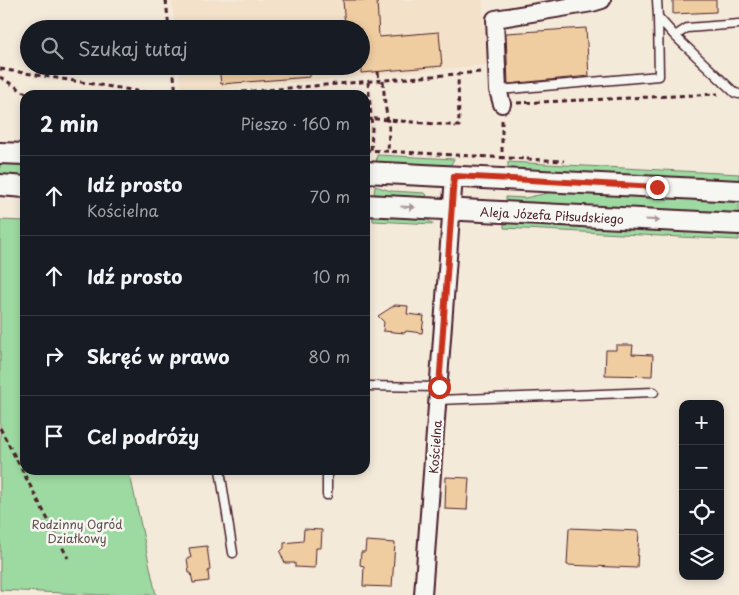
<!DOCTYPE html>
<html lang="pl">
<head>
<meta charset="utf-8">
<style>
  :root { --surface:#171b24; --page:#20242c; --text:#f1f3f6; --muted:#9ea1a6; --line:#363941 }
  body { margin:0; font-family:"Playpen Sans",sans-serif; background:var(--page); color:var(--text) }
  .controls { position:absolute; right:15px; bottom:15px; display:grid; overflow:hidden; border-radius:10px; box-shadow:0 2px 8px #0003 }
  .controls button { width:45px; height:45px; display:grid; place-items:center; padding:0; border:0; border-bottom:1px solid var(--line); background:var(--surface); color:var(--text); font:25px sans-serif }
  .stop { position:absolute; width:15px; height:15px; margin:-11px; border:4px solid #c8321e; border-radius:50%; background:#fff }
  .stop.end { background:#c8321e; border-color:#fff; box-shadow:0 1px 5px #0008 }
  .list { margin:0; padding:0; list-style:none }
  h2 { display:flex; justify-content:space-between; align-items:center; height:65px; margin:0; padding:0 20px; font-size:21px }
  h2 small { font-size:16px; font-weight:400; color:var(--muted) }
  .list li { display:grid; grid-template-columns:32px 1fr auto; gap:15px; align-items:center; box-sizing:border-box; height:80px; padding:0 20px; border-top:1px solid var(--line) }
  .list b { display:block; font-size:19px; white-space:nowrap }
  .list p { margin:0; font-size:16px; white-space:nowrap; color:var(--muted) }
  .list em { font-size:16px; font-style:normal; color:var(--muted) }
  .icon { flex:none; width:28px; height:28px; fill:none; stroke:currentColor; stroke-width:2; stroke-linecap:round; stroke-linejoin:round }
  .map { position:relative; flex:none; width:739px; height:595px; overflow:hidden }
  .search { position:absolute; background:var(--surface); box-shadow:0 2px 8px #0003; left:20px; top:20px; width:350px; height:55px; display:flex; align-items:center; gap:12px; box-sizing:border-box; padding:0 18px; border-radius:28px; color:var(--muted); font-size:19px }
  .panel { position:absolute; background:var(--surface); box-shadow:0 2px 8px #0003; left:20px; top:90px; width:350px; height:385px; border-radius:15px }
  .map>svg:first-child { display:block }
  .built { fill:#f3e1c9 }
  .green { fill:#9ddaa1; stroke:#747c66 }
  .building { fill:#f0cda1; stroke:#4a1f2b }
  .lines { fill:none; stroke-linecap:round; stroke-linejoin:round }
  .service-casing { stroke:#4a1f2b; stroke-width:11 }
  .minor-casing { stroke:#4a1f2b; stroke-width:20 }
  .tertiary-casing { stroke:#4a1f2b; stroke-width:24 }
  .path { stroke:#4a1f2b; stroke-width:3; stroke-dasharray:5 4; stroke-linecap:butt }
  .service { stroke:#f6f6f2; stroke-width:8 }
  .minor { stroke:#f6f6f2; stroke-width:16 }
  .tertiary { stroke:#f6f6f2; stroke-width:20 }
  .oneway { fill:#a99598 }
  .route { stroke:#c8321e; stroke-width:6 }
  .labels { text-anchor:middle; dominant-baseline:central; stroke-width:5; stroke-linejoin:round; paint-order:stroke }
  .street-label { font-size:12px; fill:#4a1f2b; stroke:#f6f6f2 }
  .park-label { font-size:12px; fill:#5f4e48; stroke:#f6f6f2 }
</style>
</head>
<body>
<div class="map">
<svg width="739" height="595" viewBox="0 0 739 595">
  <rect width="100%" height="100%" fill="#f4eada"/>
  <filter id="ink" filterUnits="userSpaceOnUse"><feTurbulence type="fractalNoise" baseFrequency=".02" numOctaves="2"/><feDisplacementMap in="SourceGraphic" scale="10" xChannelSelector="R" yChannelSelector="G"/><feConvolveMatrix kernelMatrix="1 2 1 2 8 2 1 2 1" color-interpolation-filters="sRGB"/></filter>
  <g filter="url(#ink)">
    <path class="built" d="M172 0H483L486 65 182 93 179 66H361V29H175Z"/>
    <path class="green" d="M377 155 454 159 450 166 376 163Z
      M508 162 739 174V181L508 169Z
      M0 163 25 164V177L0 176Z
      M375 186 391 191 425 193 427 195 425 198 374 195Z
      M552 192 739 202V214L506 202V197L525 198Z
      M373 215 423 217 434 224 373 221Z
      M0 220 25 221V470H129L156 595H103L0 590Z
      M504 222 735 233 739 237V240L504 228Z"/>
    <path class="building" d="M343 0H377L379 37 439 32 442 66 361 73V29H345Z
      M673 0H716V12L673 14Z
      M586 28 589 76 508 84 506 33Z
      M219 66H310V77L221 84Z
      M395 305 408 306 407 314 424 316 422 333 406 331 405 333 383 331 384 322 378 316Z
      M616 345H633L632 354 653 355 652 376 605 375 606 350H616Z
      M446 477 469 478 467 510 445 509Z
      M569 528 639 531 637 568 567 565Z
      M304 529 322 530 321 548H316L315 568 295 567V563H285L280 552 284 548V543L303 541Z
      M366 541 395 543 392 587 363 586 364 566 360 565 361 552H365Z
      M207 546 210 570 208 571 209 581 193 583 191 573H189L187 558H191L189 548Z"/>
    <g class="lines">
      <defs>
        <path id="service" d="M657 0 658 17 675 36 735 93 739 94
          M675 36 687 28 739 24
          M498 90 659 76 658 17
          M365 386 439 387
          M438 400 654 392
          M220 470 233 553
          M327 495V470"/>
        <path id="minor" d="M502 104 498 90 495 19 592 3 602 0
          M423 595 454 176"/>
        <path id="tertiary" d="M0 153 25 154
          M365 172 739 191
          M0 185 25 187
          M365 205 739 224"/>
      </defs>
      <use href="#service" class="service-casing"/>
      <use href="#minor" class="minor-casing"/>
      <use href="#tertiary" class="tertiary-casing"/>
      <path class="path" d="M166 0 169 29
        M173 66 176 95
        M0 69 162 95
        M378 72 379 81
        M0 77 29 95
        M383 81 385 104 389 128 388 152
        M368 82 372 128 371 151
        M206 95 481 72
        M517 103 718 94
        M365 118 459 126 458 74
        M502 120V158
        M365 150 564 161
        M0 428 68 558"/>
      <use href="#service" class="service"/>
      <use href="#minor" class="minor"/>
      <use href="#tertiary" class="tertiary"/>
    </g>
    <defs><path id="oneway-solid" d="M-6-.8H1V-3.2L6.5 0L1 3.2V.8H-6Z" transform="scale(1.25)"/></defs>
    <g class="oneway">
      <use href="#oneway-solid" transform="translate(408 207) rotate(3)"/>
      <use href="#oneway-solid" transform="translate(653 220) rotate(3)"/>
    </g>
  </g>
  <g class="lines" filter="url(#ink)">
    <path class="route" d="M439 387 454 176 657 187"/>
  </g>
  <g class="labels">
    <g class="street-label">
      <text transform="translate(552 215) rotate(3)">Aleja Józefa Piłsudskiego</text>
      <text transform="translate(435 447) rotate(-86)">Kościelna</text>
    </g>
    <g class="park-label">
      <text x="77" y="524">Rodzinny Ogród<tspan x="77" dy="14">Działkowy</tspan></text>
    </g>
  </g>
</svg>
<div class="controls">
<button>+</button>
<button>−</button>
<button><svg class="icon" aria-label="locate" viewBox="0 0 24 24"><circle cx="12" cy="12" r="6"/><path d="M12 2v4M12 18v4M2 12h4M18 12h4"/></svg></button>
<button><svg class="icon" aria-label="layers" viewBox="0 0 24 24"><path d="M12 4l9 5-9 5-9-5zM3 14l9 5 9-5"/></svg></button>
</div>
<div class="stop" style="left:439px;top:387px"></div>
<div class="stop end" style="left:657px;top:187px"></div>
<div class="search"><svg class="icon" aria-label="search" viewBox="0 0 24 24"><circle cx="10" cy="10" r="6"/><path d="M15 15l6 6"/></svg>Szukaj tutaj</div>
<section class="panel">
<h2>2 min<small>Pieszo · 160 m</small></h2>
<ul class="list">
<li><svg class="icon" aria-label="ahead" viewBox="0 0 24 24"><path d="M12 20V5M6 11l6-6 6 6"/></svg><div><b>Idź prosto</b><p>Kościelna</p></div><em>70 m</em></li>
<li><svg class="icon" aria-label="ahead" viewBox="0 0 24 24"><path d="M12 20V5M6 11l6-6 6 6"/></svg><div><b>Idź prosto</b></div><em>10 m</em></li>
<li><svg class="icon" aria-label="right" viewBox="0 0 24 24"><path d="M7 20v-9h11M14 6l5 5-5 5"/></svg><div><b>Skręć w prawo</b></div><em>80 m</em></li>
<li><svg class="icon" aria-label="arrive" viewBox="0 0 24 24"><path d="M6 21V4h12l-3 4 3 4H6"/></svg><div><b>Cel podróży</b></div></li>
</ul>
</section>
</div>
</body>
</html>
